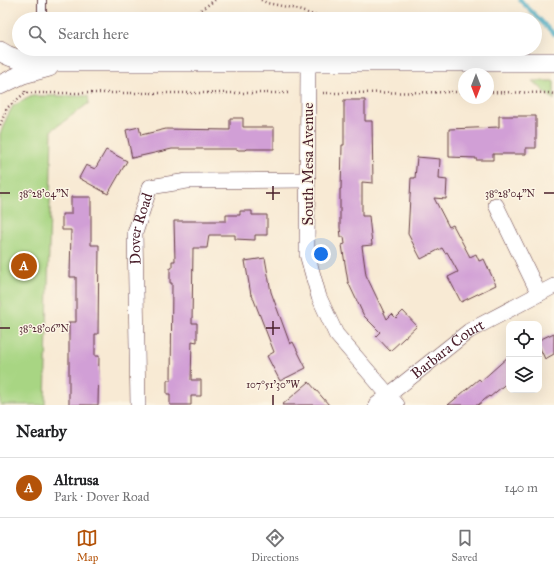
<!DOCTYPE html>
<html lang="en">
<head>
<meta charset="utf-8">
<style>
  :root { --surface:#fff; --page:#f6f6f6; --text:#202124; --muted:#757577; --line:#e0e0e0; --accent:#b45309 }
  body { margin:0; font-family:"IM FELL Great Primer",serif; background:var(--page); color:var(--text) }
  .controls { position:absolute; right:12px; bottom:12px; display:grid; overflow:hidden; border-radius:8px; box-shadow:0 4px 16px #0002 }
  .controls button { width:36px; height:36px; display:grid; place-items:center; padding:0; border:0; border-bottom:1px solid var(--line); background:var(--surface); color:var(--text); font:20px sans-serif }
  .compass { position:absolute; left:458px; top:68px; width:36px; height:36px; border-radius:50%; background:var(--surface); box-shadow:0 4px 16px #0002; rotate:180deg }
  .you { position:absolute; left:321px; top:254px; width:14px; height:14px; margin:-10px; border:3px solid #fff; border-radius:50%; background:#1a73e8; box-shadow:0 0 0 6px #1a73e833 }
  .badge { display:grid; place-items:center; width:26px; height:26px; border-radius:50%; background:var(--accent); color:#fff; font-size:13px; font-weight:700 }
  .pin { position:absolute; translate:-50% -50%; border:2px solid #fff; box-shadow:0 1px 4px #0006 }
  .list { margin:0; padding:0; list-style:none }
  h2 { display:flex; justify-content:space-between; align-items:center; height:52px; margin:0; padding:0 16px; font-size:17px }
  h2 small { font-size:13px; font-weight:400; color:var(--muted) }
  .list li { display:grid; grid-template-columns:26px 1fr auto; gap:12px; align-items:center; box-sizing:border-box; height:60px; padding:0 16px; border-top:1px solid var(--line) }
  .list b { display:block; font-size:15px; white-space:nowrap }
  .list p { margin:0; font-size:13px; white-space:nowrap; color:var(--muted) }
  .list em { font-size:13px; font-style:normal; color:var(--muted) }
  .icon { flex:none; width:22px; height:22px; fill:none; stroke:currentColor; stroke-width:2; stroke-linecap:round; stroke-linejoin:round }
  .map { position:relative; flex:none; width:554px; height:405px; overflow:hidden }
  .search { position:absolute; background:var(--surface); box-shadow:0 4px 16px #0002; left:12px; right:12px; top:12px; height:44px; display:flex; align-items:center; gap:10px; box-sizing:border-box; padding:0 14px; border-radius:22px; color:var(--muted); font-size:15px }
  .sheet { height:112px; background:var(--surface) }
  nav { display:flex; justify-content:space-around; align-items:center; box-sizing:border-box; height:56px; border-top:1px solid var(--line); background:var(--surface); font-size:11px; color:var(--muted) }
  nav a { display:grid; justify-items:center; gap:2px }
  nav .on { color:var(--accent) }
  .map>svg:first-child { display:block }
  .green { fill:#a8d583; stroke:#797a57 }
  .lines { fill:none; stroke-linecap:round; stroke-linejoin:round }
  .stream { stroke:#44aac4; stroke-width:4.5 }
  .building { fill:#d19fd6 }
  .service-casing { stroke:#643d44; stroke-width:10 }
  .minor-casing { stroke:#643d44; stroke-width:16 }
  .tertiary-casing { stroke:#643d44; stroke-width:20 }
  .path { stroke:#643d44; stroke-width:2.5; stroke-dasharray:1 3; stroke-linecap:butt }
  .service { stroke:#fff; stroke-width:8 }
  .minor { stroke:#fff; stroke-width:15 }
  .tertiary { stroke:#fff; stroke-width:19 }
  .ticks { fill:none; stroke:#4a1f2b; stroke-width:1.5 }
  .labels { text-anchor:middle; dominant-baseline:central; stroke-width:3; stroke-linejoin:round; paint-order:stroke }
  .street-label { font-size:15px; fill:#4a1f2b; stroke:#fcf5e5 }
  .ticks-label { font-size:10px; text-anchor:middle; fill:#4a1f2b; stroke:#fcf5e5; stroke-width:3; stroke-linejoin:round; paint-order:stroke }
</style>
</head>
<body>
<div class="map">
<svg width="554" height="405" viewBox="0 0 554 405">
  <rect width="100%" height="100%" fill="#fcf5e5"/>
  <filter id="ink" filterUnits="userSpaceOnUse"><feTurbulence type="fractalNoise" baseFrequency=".025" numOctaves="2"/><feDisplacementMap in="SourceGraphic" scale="8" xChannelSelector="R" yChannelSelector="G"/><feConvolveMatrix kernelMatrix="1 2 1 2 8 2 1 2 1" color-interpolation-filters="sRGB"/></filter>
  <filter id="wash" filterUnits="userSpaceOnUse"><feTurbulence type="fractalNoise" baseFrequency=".012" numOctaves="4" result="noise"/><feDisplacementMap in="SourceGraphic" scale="16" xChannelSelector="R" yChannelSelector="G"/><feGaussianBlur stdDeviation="0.9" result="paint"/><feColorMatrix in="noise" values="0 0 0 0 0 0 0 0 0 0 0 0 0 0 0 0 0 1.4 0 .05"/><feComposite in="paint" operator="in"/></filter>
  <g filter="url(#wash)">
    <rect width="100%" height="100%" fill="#f8ead4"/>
    <path class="green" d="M533 81H554V100Z
      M32 96H88L89 103 52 130 45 405H0V134L7 117 13 106Z"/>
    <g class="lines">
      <path class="stream" d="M520 0 554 34"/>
    </g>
    <g id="blocks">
      <path class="building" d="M344 100H365V121H372L373 183 362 182V216H369L372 245 362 246 366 275 387 319 392 314 396 318 403 311 417 326 390 351 376 336 380 332 364 316 348 282 342 245 345 244 344 237H341L340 228V189H341L342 145H344Z
        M499 116H536V148H526V154H493V160H476V158L449 157V129L499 127Z
        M230 118H243V127H274V149H247L246 150H238L237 149H172L132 158 126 130 139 127 141 135 166 129 230 130Z
        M106 150 127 161 108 194 79 178 86 165 95 169Z
        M417 157 440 159 439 179 447 180 446 199 434 198 449 227 453 225 470 257 476 254 479 261 484 259 496 285 461 302 448 277 458 272 447 252 445 253 442 248 421 259 408 234 411 178H415Z
        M71 197H91V245H99L98 334H95V356H99L98 405H69V322H76V277H70L71 230H62V214H71Z
        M240 211H252V215H267V235H255V240L235 239V235H209L207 248H193L192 323H197V342L192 341 191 380H201V396H191V405H170V394H167V380H171L172 283H170V268H172V261H175L174 221H226V215H240Z
        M265 258 271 292 290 344 293 342 306 368 280 381 267 356 274 352 252 295H251L245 261Z
        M554 333V354L545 359 539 346V340Z
        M509 356V381L490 397 489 396 478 405H448L479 379 481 381Z
        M309 382 329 405H282Z"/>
    </g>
  </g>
  <g filter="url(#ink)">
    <use href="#blocks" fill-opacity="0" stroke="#643d44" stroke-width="1"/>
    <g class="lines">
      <defs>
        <path id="service" d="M42 0V18"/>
        <g id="minor">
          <path d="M308 63 307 254 319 297 336 334 397 405"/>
          <path d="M496 205 539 294"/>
          <path id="s1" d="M138 405 135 233 150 187 187 181 308 180"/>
          <path id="s2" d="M376 405 469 331 554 286"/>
        </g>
        <path id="tertiary" d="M0 51C11 59 24 60 37 62H554
          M0 85 23 74 49 67"/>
      </defs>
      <use href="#service" class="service-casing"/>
      <use href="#minor" class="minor-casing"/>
      <use href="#tertiary" class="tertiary-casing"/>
      <path class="path" d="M261 0 267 3 292 8 326 19
        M188 19 215 0
        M25 91V93H289
        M488 92 550 93 554 94
        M323 93 464 92
        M0 125 7 108 25 93"/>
      <use href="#service" class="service"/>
      <use href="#minor" class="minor"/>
      <use href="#tertiary" class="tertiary"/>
    </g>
  </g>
  <path class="ticks" d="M273 186V200M0 193H10M266 193H280M544 193H554M273 321V335M0 328H10M266 328H280M273 395V405"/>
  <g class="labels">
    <g class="street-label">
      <text transform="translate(308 164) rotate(-90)">South Mesa Avenue</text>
      <text stroke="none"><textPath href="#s1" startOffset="177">Dover Road</textPath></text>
      <text stroke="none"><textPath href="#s2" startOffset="91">Barbara Court</textPath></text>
    </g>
  </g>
  <g class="ticks-label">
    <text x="510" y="197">38°28'04"N</text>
    <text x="44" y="197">38°28'04"N</text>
    <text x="44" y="332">38°28'06"N</text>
    <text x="273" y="388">107°51'30"W</text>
  </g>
</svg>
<div class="controls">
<button><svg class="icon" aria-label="locate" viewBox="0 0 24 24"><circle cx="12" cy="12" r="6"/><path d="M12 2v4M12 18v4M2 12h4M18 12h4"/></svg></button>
<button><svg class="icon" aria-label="layers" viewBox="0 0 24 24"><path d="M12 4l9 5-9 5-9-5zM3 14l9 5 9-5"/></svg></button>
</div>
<svg class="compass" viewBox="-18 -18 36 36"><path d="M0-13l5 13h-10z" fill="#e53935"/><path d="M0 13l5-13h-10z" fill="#757577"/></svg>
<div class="you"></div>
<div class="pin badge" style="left:24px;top:266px">A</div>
<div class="search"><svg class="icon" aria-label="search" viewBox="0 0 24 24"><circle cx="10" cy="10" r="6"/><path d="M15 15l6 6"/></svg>Search here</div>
</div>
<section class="sheet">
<h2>Nearby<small></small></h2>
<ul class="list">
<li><span class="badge">A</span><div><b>Altrusa</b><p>Park · Dover Road</p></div><em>140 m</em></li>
</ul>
</section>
<nav>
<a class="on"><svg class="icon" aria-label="map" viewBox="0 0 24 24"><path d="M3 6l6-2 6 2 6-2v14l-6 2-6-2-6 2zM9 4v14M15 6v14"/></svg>Map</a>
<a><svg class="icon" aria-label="directions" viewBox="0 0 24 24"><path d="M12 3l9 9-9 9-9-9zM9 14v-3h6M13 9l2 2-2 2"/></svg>Directions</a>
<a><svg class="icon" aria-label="saved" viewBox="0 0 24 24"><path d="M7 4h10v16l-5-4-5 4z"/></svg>Saved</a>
</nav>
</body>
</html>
